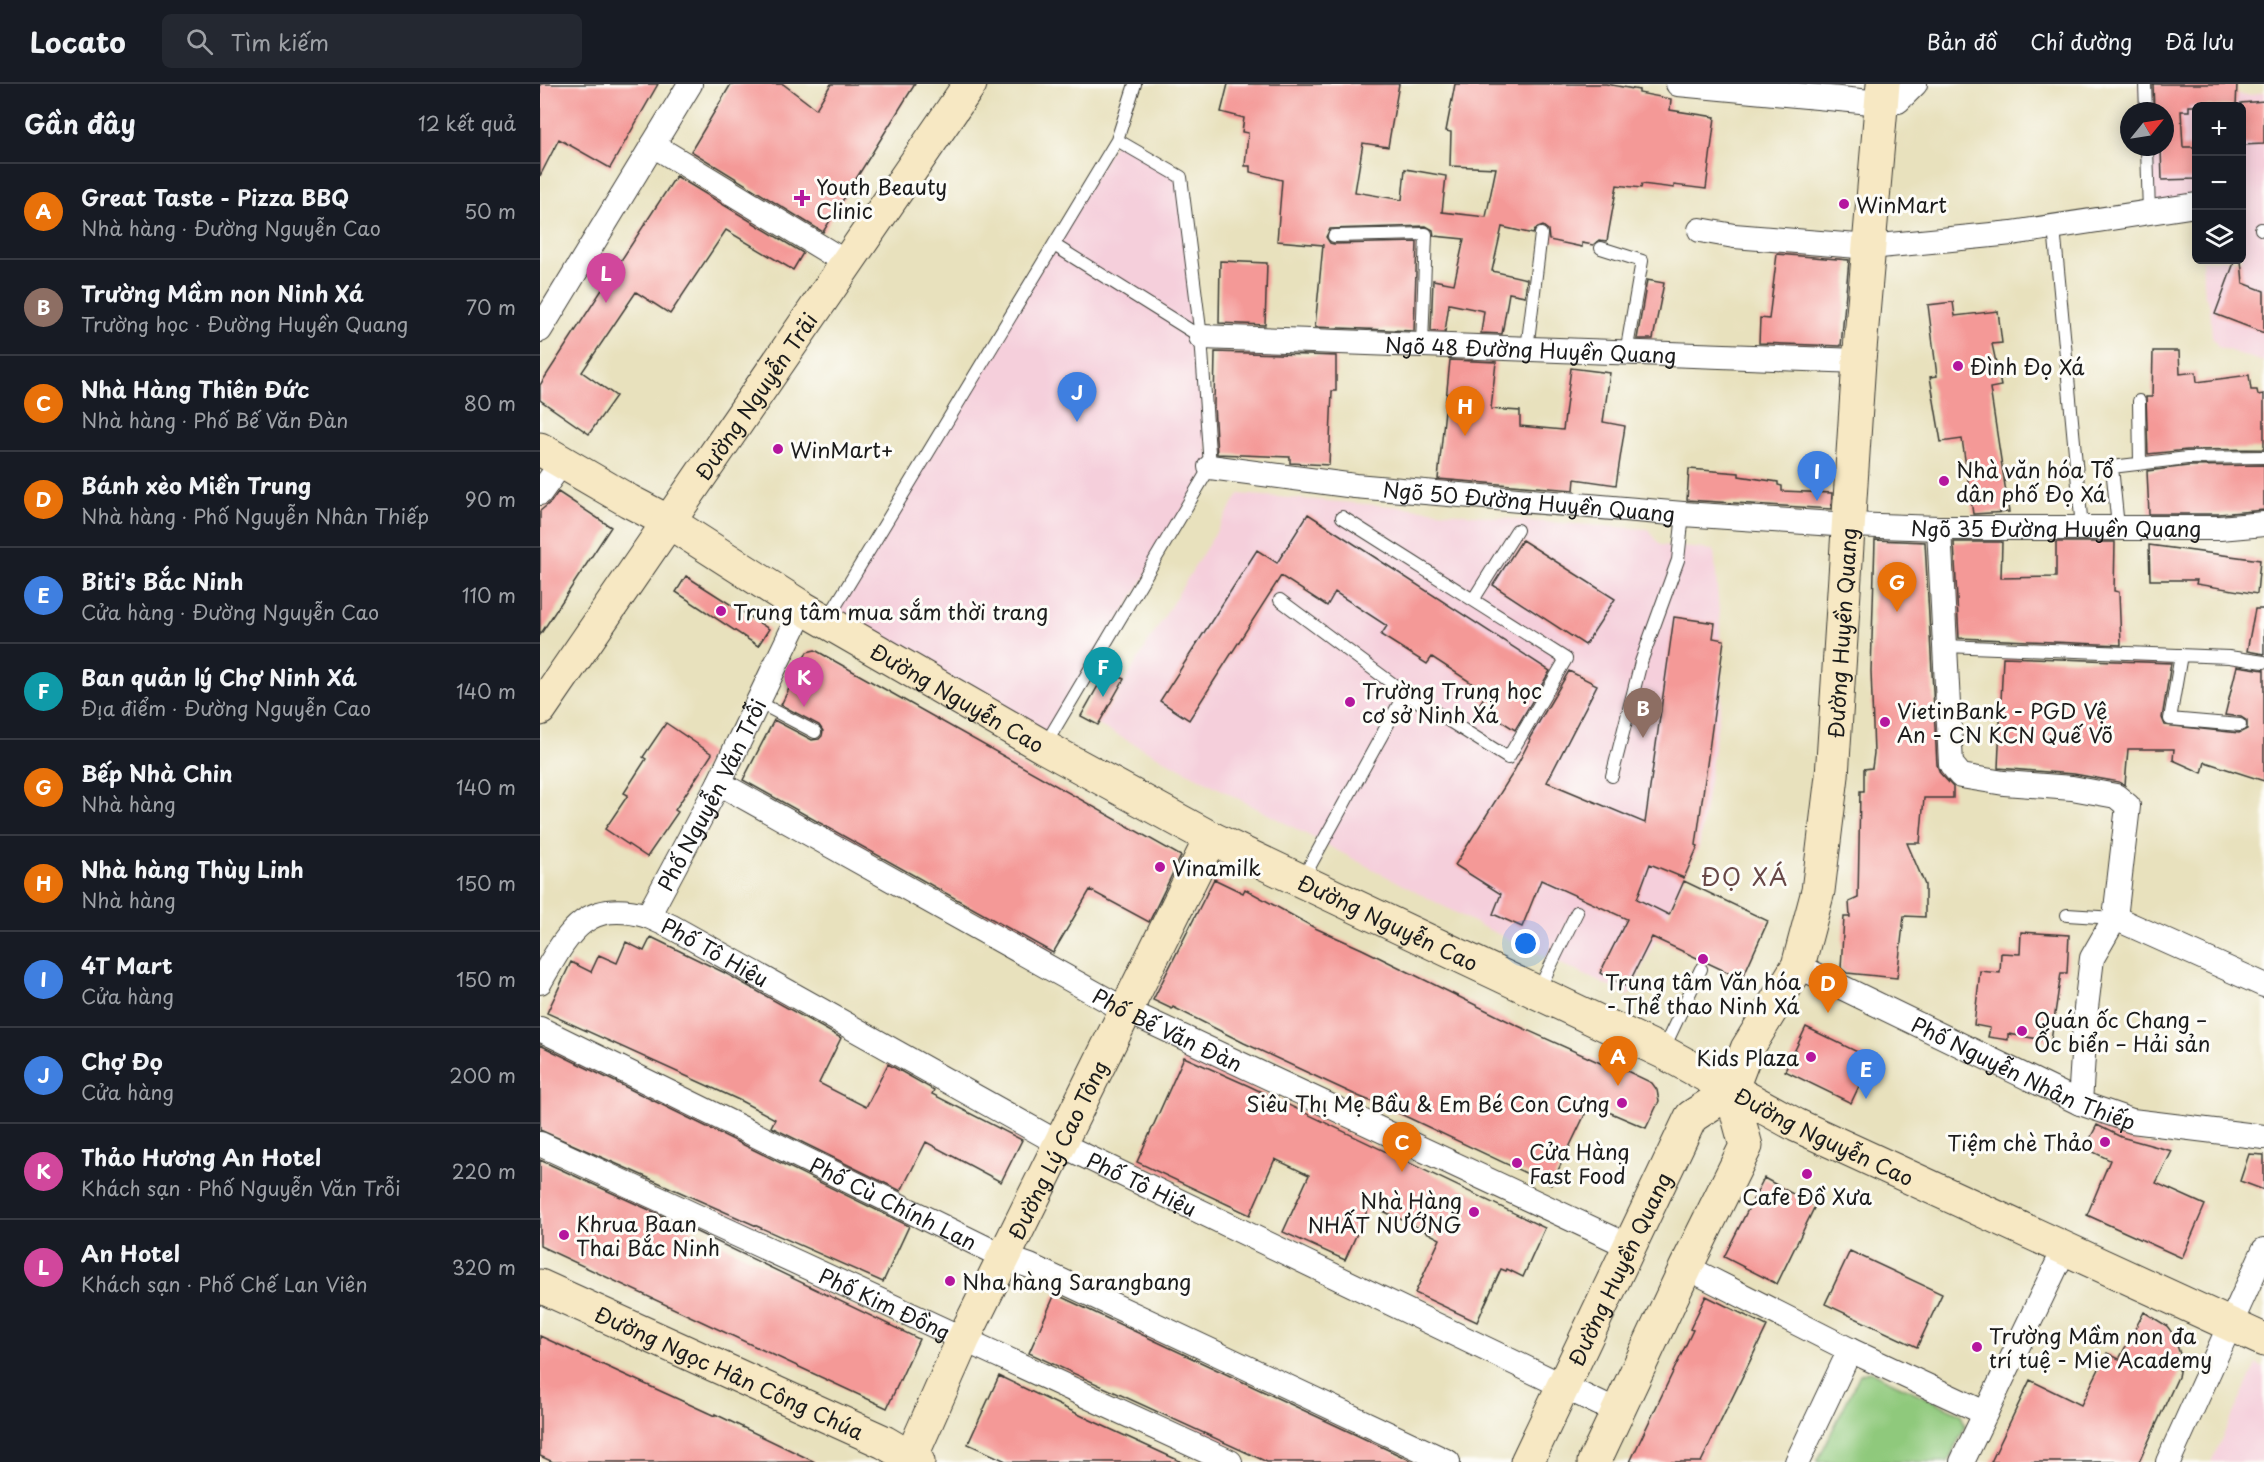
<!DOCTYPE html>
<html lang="vi">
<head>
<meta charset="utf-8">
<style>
  :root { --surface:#171b24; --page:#242831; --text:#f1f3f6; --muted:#9ea1a6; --line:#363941; --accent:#2563eb }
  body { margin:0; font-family:"Playpen Sans",sans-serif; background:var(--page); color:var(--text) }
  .controls { position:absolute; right:18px; top:18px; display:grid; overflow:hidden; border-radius:9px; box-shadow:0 3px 15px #0003 }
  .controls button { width:54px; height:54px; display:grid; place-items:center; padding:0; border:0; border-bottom:2px solid var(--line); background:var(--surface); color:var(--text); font:30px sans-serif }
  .compass { position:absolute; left:1580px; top:18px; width:54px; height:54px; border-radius:50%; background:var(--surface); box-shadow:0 3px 15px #0003; rotate:60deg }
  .you { position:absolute; left:986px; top:860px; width:21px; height:21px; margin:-15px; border:4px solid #fff; border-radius:50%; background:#1a73e8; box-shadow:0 0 0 9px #1a73e833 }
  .badge { display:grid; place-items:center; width:39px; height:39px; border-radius:50%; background:var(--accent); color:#fff; font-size:20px; font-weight:700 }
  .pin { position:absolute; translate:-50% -50px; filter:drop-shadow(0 2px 3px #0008) }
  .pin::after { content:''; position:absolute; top:32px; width:21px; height:18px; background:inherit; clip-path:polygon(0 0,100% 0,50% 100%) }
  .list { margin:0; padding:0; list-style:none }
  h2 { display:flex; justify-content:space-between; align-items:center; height:78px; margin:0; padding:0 24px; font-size:26px }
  h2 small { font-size:20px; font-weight:400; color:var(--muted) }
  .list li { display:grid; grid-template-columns:39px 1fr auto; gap:18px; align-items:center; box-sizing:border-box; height:96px; padding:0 24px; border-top:2px solid var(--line) }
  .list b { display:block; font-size:22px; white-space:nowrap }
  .list p { margin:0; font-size:20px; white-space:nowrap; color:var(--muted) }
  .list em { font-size:20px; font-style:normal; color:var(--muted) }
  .icon { flex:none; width:33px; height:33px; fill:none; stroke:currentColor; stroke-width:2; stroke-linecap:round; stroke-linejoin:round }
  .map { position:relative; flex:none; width:1724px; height:1378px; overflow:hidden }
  header { display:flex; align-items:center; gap:36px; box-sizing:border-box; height:84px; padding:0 30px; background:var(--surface); border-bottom:2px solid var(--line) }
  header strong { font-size:28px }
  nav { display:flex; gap:33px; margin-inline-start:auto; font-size:21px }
  .search { width:420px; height:54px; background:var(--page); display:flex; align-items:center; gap:15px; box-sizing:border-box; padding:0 21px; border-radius:9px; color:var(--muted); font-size:22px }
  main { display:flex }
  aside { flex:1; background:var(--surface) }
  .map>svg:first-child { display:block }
  .built { fill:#f5cfdb }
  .green { fill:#8fc97c; stroke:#56724c; stroke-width:1.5 }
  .building { fill:#f49997 }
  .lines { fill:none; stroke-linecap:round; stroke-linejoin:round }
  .lane-casing { stroke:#3b3a34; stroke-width:14 }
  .street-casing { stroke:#3b3a34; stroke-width:26 }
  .secondary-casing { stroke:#3b3a34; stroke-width:35 }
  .lane { stroke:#fff; stroke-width:12 }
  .street { stroke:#fff; stroke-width:24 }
  .secondary { stroke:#f7e8c3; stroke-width:33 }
  .poi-dot { fill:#b5179e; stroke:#fdfcf7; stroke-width:2 }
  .labels { text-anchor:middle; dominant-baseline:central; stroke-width:6; stroke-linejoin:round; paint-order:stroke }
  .poi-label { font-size:21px; fill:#1c1c1c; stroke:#fdfcf7; text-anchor:start }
  .street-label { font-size:21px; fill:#1c1c1c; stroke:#fdfcf7 }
  .quarter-label { font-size:24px; letter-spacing:1.5px; fill:#684847; stroke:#fdfcf7 }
</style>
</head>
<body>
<header>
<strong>Locato</strong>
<div class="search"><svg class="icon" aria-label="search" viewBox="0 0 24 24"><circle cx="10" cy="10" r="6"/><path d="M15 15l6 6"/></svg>Tìm kiếm</div>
<nav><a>Bản đồ</a><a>Chỉ đường</a><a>Đã lưu</a></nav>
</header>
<main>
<aside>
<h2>Gần đây<small>12 kết quả</small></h2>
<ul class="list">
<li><span class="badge" style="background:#e8710a">A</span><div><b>Great Taste - Pizza BBQ</b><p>Nhà hàng · Đường Nguyễn Cao</p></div><em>50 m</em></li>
<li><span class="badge" style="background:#8d6e63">B</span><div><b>Trường Mầm non Ninh Xá</b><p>Trường học · Đường Huyền Quang</p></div><em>70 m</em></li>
<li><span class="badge" style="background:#e8710a">C</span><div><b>Nhà Hàng Thiên Đức</b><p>Nhà hàng · Phố Bế Văn Đàn</p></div><em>80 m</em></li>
<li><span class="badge" style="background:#e8710a">D</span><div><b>Bánh xèo Miền Trung</b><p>Nhà hàng · Phố Nguyễn Nhân Thiếp</p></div><em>90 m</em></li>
<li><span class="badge" style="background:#3f7fe0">E</span><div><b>Biti's Bắc Ninh</b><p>Cửa hàng · Đường Nguyễn Cao</p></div><em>110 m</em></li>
<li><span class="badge" style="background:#0f9aa8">F</span><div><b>Ban quản lý Chợ Ninh Xá</b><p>Địa điểm · Đường Nguyễn Cao</p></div><em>140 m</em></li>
<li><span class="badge" style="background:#e8710a">G</span><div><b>Bếp Nhà Chin</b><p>Nhà hàng</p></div><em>140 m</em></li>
<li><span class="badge" style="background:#e8710a">H</span><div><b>Nhà hàng Thùy Linh</b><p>Nhà hàng</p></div><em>150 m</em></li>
<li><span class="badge" style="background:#3f7fe0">I</span><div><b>4T Mart</b><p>Cửa hàng</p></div><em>150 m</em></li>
<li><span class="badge" style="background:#3f7fe0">J</span><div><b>Chợ Đọ</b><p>Cửa hàng</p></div><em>200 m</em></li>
<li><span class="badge" style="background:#d1479c">K</span><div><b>Thảo Hương An Hotel</b><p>Khách sạn · Phố Nguyễn Văn Trỗi</p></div><em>220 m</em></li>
<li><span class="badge" style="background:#d1479c">L</span><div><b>An Hotel</b><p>Khách sạn · Phố Chế Lan Viên</p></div><em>320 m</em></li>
</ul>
</aside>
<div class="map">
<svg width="1724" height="1378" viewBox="0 0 1724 1378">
  <rect width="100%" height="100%" fill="#fdfcf7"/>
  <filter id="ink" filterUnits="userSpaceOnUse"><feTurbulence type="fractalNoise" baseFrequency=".0167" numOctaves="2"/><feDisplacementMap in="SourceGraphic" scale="12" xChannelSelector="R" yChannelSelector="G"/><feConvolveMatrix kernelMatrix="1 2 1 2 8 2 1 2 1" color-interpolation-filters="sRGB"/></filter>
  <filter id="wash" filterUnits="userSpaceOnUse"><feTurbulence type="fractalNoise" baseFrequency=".008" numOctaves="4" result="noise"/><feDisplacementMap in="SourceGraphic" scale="24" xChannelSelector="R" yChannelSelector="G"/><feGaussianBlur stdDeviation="1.35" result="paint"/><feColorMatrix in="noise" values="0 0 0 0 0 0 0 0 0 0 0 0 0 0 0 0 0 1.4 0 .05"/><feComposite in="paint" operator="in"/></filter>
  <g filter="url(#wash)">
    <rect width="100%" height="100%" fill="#e8e1bd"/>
    <path class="built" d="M1598 2 1708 11 1724 8V278L1678 263 1672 253 1670 222 1664 209 1662 176H1702V22H1656V127L1612 131 1605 63H1625V27H1601Z
      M577 56 641 93 670 383 504 663 286 537Z
      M699 410 863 423 990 437 1108 445 1120 461 1174 466 1180 540 1182 611 1159 763 1089 912 941 842 558 641Z
      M1716 1280 1724 1284V1378H1671Z"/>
    <path class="green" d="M1329 1287 1421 1330 1425 1342 1408 1378H1277L1320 1290Z"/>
    <g id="blocks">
      <path class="building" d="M0 0H118L70 84 19 55 0 92Z
        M191 0H243L276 25 291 0H375L283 148 151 67Z
        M688 0H859L848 63 823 59 815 108 862 116 865 85 906 92 902 128 946 133 956 84 910 82 911 48 906 47 915 0H1066L1099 6V9L1131 15 1130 26 1175 33 1166 105 1134 101V104L1102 100 1101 104 1077 101 1067 157 1059 156 1053 161 1042 159V163L1009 156 1008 146 1003 142 995 145 993 150 962 143 952 187 987 195 985 212 969 209 962 250 941 249 944 227 909 220 905 248 891 247 893 196 914 200 924 155 894 152 893 146 886 142 790 145 786 153 790 159 794 160 877 158 874 247 775 243 783 161 737 157 742 96 710 88V82H705L708 49 702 48 704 34 681 28Z
        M1613 0H1697L1696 22H1649V27H1641L1643 63H1656V95L1622 96 1621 64H1625V27H1614Z
        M1724 17V60L1701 61V19Z
        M136 92 263 169 253 186 186 146 130 230 96 208 42 288 76 312 49 350 0 316V301Z
        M1237 170 1309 176 1301 262 1219 259 1220 234 1229 235Z
        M1695 176H1701L1703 199 1724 207V249L1675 230Z
        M680 177 727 179 725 241 679 239Z
        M1107 196 1124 199 1113 255H1097Z
        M1413 218 1415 232 1458 227 1462 259 1452 260 1461 302 1450 304 1469 428 1433 430 1422 355 1401 358 1390 293 1397 292 1388 221Z
        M1613 267H1639L1640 290 1656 288 1657 298 1709 291 1711 306H1717L1718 311 1724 310V365L1647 366 1608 370 1606 313H1612Z
        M675 268 796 272V307H792L789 381 750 379V373L677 370 674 321Z
        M910 276 956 278 951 325 980 327V342L1023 346 1031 284 1070 289 1063 338 1085 342 1076 401 1035 395 1034 406 898 395Z
        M1724 381V426L1679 430H1609L1607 387 1648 382Z
        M1149 385 1199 389V392L1238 398V401L1242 402V407L1292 409 1291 425 1147 416Z
        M18 408 71 443 0 551V427L11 418Z
        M768 430 1010 587 975 646 938 622 947 609 892 573 887 580 841 551 847 542 795 508 787 522 741 492 649 636 620 617 717 466 737 479Z
        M982 456 1075 515 1045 561 953 501Z
        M1335 456 1385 458 1397 681 1400 689 1413 703V714H1384L1380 759H1367L1385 801V833L1364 832 1357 894 1307 889 1301 884 1304 833H1310L1309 818 1318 814 1320 707H1324V685L1332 684 1334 669 1331 587Z
        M1414 458H1462L1461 494 1516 493V458H1575L1574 507 1579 508 1581 561 1419 554Z
        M1609 461 1720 476 1717 510 1656 500 1657 496H1610Z
        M146 492 229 545 218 562 136 508Z
        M1715 525H1724V570L1707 567Z
        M1134 533 1175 539 1173 554 1184 556 1156 761 1158 762 1144 794 1110 780 1097 815 1129 831 1144 797 1228 837 1202 895 1112 853 1087 903 1060 889 1087 835 1001 796 982 843 953 830 961 810 915 781 973 689 990 656 989 655 1029 587 1057 601 1007 698 1105 739Z
        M275 566 641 772 609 838 550 806 513 869 203 696 234 636 272 656 279 655 282 652 283 647 279 641 241 621 267 568Z
        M1463 573 1631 579 1622 634 1625 641 1699 649 1707 645V637L1701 633 1685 631 1697 582 1724 586V697L1665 678 1662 689 1633 676 1634 665H1588L1585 701 1579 698 1534 690 1458 684Z
        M567 586 584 595 558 641 541 632Z
        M126 639 172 670 135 726 138 728 107 773 65 745 88 711 84 709 106 675 103 673Z
        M674 795 703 809 705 805 775 844 822 865 976 941 1067 982 1079 987 1083 985 1112 999 1117 1006 1119 1017 1106 1044 1050 1020 1011 1101 850 1025 818 1012 704 959 633 923 632 925 613 916Z
        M1481 848 1529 851 1527 889H1521L1511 957 1468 950V956L1448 953 1450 944 1434 941 1440 887 1460 889 1461 869 1480 870Z
        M111 853 185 889 301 954 279 999 326 1023 348 980 394 1006 392 1010 482 1056 461 1098 386 1058 361 1107 231 1043 235 1035 199 1016 7 929 31 878 51 888 59 871 77 879 86 858 104 867Z
        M1266 943 1332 975 1311 1019 1245 987Z
        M0 961 369 1142 343 1198 0 1046Z
        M644 973 709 1002 1005 1144 983 1193 967 1185 966 1187 961 1185 937 1238 875 1209 900 1155 871 1140 834 1123 833 1124 829 1123 805 1176 743 1148 769 1091 735 1075 710 1131 597 1078Z
        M1557 1041 1581 1053 1632 1067 1616 1099 1665 1121 1642 1174 1547 1131 1570 1076 1545 1064Z
        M1709 1070 1724 1071V1106L1700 1097Z
        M0 1076 140 1140 379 1255 347 1324 0 1162Z
        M1224 1094 1275 1122 1237 1200 1184 1173Z
        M1310 1167 1402 1210 1377 1263 1285 1220Z
        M515 1210 874 1378H727L489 1269Z
        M1166 1212 1227 1242 1161 1378H1090L1153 1246 1150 1245Z
        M1604 1228 1627 1242 1633 1250 1640 1270V1282L1638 1293 1599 1378H1451L1490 1296 1541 1321 1567 1269 1579 1275Z
        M0 1252 175 1332V1330L275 1378H13L0 1372Z
        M459 1292 544 1333 642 1378H468L428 1360Z"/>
    </g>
  </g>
  <g filter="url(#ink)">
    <use href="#blocks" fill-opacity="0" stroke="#3b3a34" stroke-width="1.5"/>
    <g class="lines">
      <defs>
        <path id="lane" d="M1605 0 1606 27
          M1607 63 1609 129
          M1514 143 1542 444
          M1721 145 1724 146
          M794 152 886 150 882 261
          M514 161 661 253
          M1061 164 1102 177 1086 269
          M987 265 1001 150
          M1599 317 1600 379
          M802 433 1026 575 968 674 865 609
          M1578 443 1572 383 1647 374 1724 373
          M740 516 865 609 762 796
          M933 516 977 446
          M287 536 577 56 595 0
          M1405 562 1689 573 1724 578
          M1641 571 1630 635 1700 641
          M218 618 275 648
          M505 661 670 383 661 253 641 93 577 56
          M1072 692 1101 578 1138 476 1143 430
          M1527 831 1575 834
          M998 907 1037 828
          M1123 966 1161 885"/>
        <g id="street">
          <path d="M1138 0 1342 19 1358 17 1375 0"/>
          <path d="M113 61 307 179"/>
          <path d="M1160 146 1194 152 1330 163 1472 149 1656 121"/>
          <path d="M0 246 150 0"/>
          <path id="s1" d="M661 253 1319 277"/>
          <path id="s2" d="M670 383 815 402 1143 430 1309 441 1399 444H1680L1724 440"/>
          <path d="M0 409 23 377"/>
          <path d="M1399 444 1411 680 1421 692 1464 699 1532 704 1576 712 1588 722 1575 834 1724 901"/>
          <path id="s3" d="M179 699 585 926 1091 1163"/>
          <path id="s4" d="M108 832 132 843 520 1060 1077 1328"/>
          <path id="s5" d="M1258 882 1540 1019 1592 1037 1724 1053"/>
          <path id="s6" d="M0 898C27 851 44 813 108 832L179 699 263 524"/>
          <path id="s7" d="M0 945 464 1173 490 1182 908 1378"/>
          <path d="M1540 1019 1546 924 1552 874 1575 834"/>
          <path id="s8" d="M0 1060 690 1378"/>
          <path d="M1146 1183 1310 1266 1445 1329"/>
          <path d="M1257 1378 1310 1266"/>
          <path d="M1422 1378 1525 1164"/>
          <path d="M1628 1378 1724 1166"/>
        </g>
        <g id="secondary">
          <path id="s9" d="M0 365 89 417 129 438 263 524 504 663 671 754 1123 968 1256 1041 1724 1256"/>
          <path id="s10" d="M0 625 430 0"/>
          <path id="s11" d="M0 1202 344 1358 378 1378"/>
          <path id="s12" d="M369 1378 423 1256 671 754"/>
          <path id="s13" d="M987 1378 1151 1033 1191 1007 1207 965 1258 882 1278 807 1292 692 1319 277 1343 0"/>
          <path d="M1054 1378 1146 1183 1206 1062 1191 1007"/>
        </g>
      </defs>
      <use href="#lane" class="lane-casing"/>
      <use href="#street" class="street-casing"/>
      <use href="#secondary" class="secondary-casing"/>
      <use href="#lane" class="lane"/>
      <use href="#street" class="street"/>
      <use href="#secondary" class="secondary"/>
    </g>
  </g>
  <g class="poi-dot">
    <path d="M259 105h6v6h6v6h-6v6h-6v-6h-6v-6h6z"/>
    <circle cx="1304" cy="120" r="6"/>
    <circle cx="1418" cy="282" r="6"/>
    <circle cx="238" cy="365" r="6"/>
    <circle cx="1404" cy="397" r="6"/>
    <circle cx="181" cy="527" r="6"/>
    <circle cx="810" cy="618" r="6"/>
    <circle cx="1345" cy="638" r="6"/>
    <circle cx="620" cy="783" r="6"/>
    <circle cx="1163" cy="875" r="6"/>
    <circle cx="1482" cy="947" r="6"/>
    <circle cx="1271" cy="973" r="6"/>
    <circle cx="1082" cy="1019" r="6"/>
    <circle cx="1565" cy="1058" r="6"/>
    <circle cx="977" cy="1079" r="6"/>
    <circle cx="1267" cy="1090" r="6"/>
    <circle cx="934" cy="1128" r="6"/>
    <circle cx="24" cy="1151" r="6"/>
    <circle cx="410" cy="1197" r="6"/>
    <circle cx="1437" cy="1263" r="6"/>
  </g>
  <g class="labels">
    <g class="poi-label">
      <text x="276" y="102">Youth Beauty<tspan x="276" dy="24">Clinic</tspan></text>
      <text x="1316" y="120">WinMart</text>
      <text x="1430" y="282">Đình Đọ Xá</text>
      <text x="250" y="365">WinMart+</text>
      <text x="1416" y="385">Nhà văn hóa Tổ<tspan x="1416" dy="24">dân phố Đọ Xá</tspan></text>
      <text x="193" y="527">Trung tâm mua sắm thời trang</text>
      <text x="822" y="606">Trường Trung học<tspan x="822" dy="24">cơ sở Ninh Xá</tspan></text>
      <text x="1357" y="626">VietinBank - PGD Vệ<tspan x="1357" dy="24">An - CN KCN Quế Võ</tspan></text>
      <text x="632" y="783">Vinamilk</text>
      <text x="1163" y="897" text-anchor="middle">Trung tâm Văn hóa<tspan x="1163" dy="24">- Thể thao Ninh Xá</tspan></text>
      <text x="1494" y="935">Quán ốc Chang –<tspan x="1494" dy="24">Ốc biển – Hải sản</tspan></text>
      <text x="1259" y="973" text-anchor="end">Kids Plaza</text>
      <text x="1070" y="1019" text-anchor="end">Siêu Thị Mẹ Bầu &amp; Em Bé Con Cưng</text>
      <text x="1553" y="1058" text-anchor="end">Tiệm chè Thảo</text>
      <text x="989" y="1067">Cửa Hàng<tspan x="989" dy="24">Fast Food</tspan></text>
      <text x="1267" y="1112" text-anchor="middle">Cafe Đồ Xưa</text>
      <text x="922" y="1116" text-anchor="end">Nhà Hàng<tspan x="922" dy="24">NHẤT NƯỚNG</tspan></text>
      <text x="36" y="1139">Khrua Baan<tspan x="36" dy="24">Thai Bắc Ninh</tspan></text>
      <text x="422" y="1197">Nha hàng Sarangbang</text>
      <text x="1449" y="1251">Trường Mầm non đa<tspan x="1449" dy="24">trí tuệ - Mie Academy</tspan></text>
    </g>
    <g class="street-label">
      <text stroke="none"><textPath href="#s1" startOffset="330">Ngõ 48 Đường Huyền Quang</textPath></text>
      <text stroke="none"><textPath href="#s10" startOffset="380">Đường Nguyễn Trãi</textPath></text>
      <text stroke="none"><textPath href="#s2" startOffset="321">Ngõ 50 Đường Huyền Quang</textPath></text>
      <text stroke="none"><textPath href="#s2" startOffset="849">Ngõ 35 Đường Huyền Quang</textPath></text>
      <text stroke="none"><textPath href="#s13" startOffset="909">Đường Huyền Quang</textPath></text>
      <text stroke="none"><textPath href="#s9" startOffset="486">Đường Nguyễn Cao</textPath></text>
      <text stroke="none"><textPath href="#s6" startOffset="279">Phố Nguyễn Văn Trỗi</textPath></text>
      <text stroke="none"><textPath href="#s9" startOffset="972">Đường Nguyễn Cao</textPath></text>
      <text stroke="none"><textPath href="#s4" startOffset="76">Phố Tô Hiệu</textPath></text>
      <text stroke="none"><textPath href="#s3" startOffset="512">Phố Bế Văn Đàn</textPath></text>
      <text stroke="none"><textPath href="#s5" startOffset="250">Phố Nguyễn Nhân Thiếp</textPath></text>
      <text stroke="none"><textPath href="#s9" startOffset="1458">Đường Nguyễn Cao</textPath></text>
      <text stroke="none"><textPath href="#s12" startOffset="346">Đường Lý Cao Tông</textPath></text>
      <text stroke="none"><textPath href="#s4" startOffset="562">Phố Tô Hiệu</textPath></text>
      <text stroke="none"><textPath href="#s7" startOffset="394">Phố Cù Chính Lan</textPath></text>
      <text stroke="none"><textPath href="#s13" startOffset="214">Đường Huyền Quang</textPath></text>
      <text stroke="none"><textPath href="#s8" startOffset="380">Phố Kim Đồng</textPath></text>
      <text stroke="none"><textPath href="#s11" startOffset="208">Đường Ngọc Hân Công Chúa</textPath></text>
    </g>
    <g class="quarter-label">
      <text x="1205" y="792">ĐỌ XÁ</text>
    </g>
  </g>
</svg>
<div class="controls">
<button>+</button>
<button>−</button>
<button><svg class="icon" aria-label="layers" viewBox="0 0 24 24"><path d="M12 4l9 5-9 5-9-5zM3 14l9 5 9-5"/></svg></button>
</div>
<svg class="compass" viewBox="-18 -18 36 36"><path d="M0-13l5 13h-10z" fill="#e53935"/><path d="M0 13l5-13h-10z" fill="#9ea1a6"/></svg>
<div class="you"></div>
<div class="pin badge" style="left:1078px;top:1002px;background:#e8710a">A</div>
<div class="pin badge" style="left:1103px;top:654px;background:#8d6e63">B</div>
<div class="pin badge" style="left:862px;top:1088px;background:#e8710a">C</div>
<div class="pin badge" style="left:1288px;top:929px;background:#e8710a">D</div>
<div class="pin badge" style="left:1326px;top:1015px;background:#3f7fe0">E</div>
<div class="pin badge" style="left:563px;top:613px;background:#0f9aa8">F</div>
<div class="pin badge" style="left:1357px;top:528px;background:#e8710a">G</div>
<div class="pin badge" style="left:925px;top:352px;background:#e8710a">H</div>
<div class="pin badge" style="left:1277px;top:417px;background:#3f7fe0">I</div>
<div class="pin badge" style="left:537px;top:338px;background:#3f7fe0">J</div>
<div class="pin badge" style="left:264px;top:623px;background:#d1479c">K</div>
<div class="pin badge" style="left:66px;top:219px;background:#d1479c">L</div>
</div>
</main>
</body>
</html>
